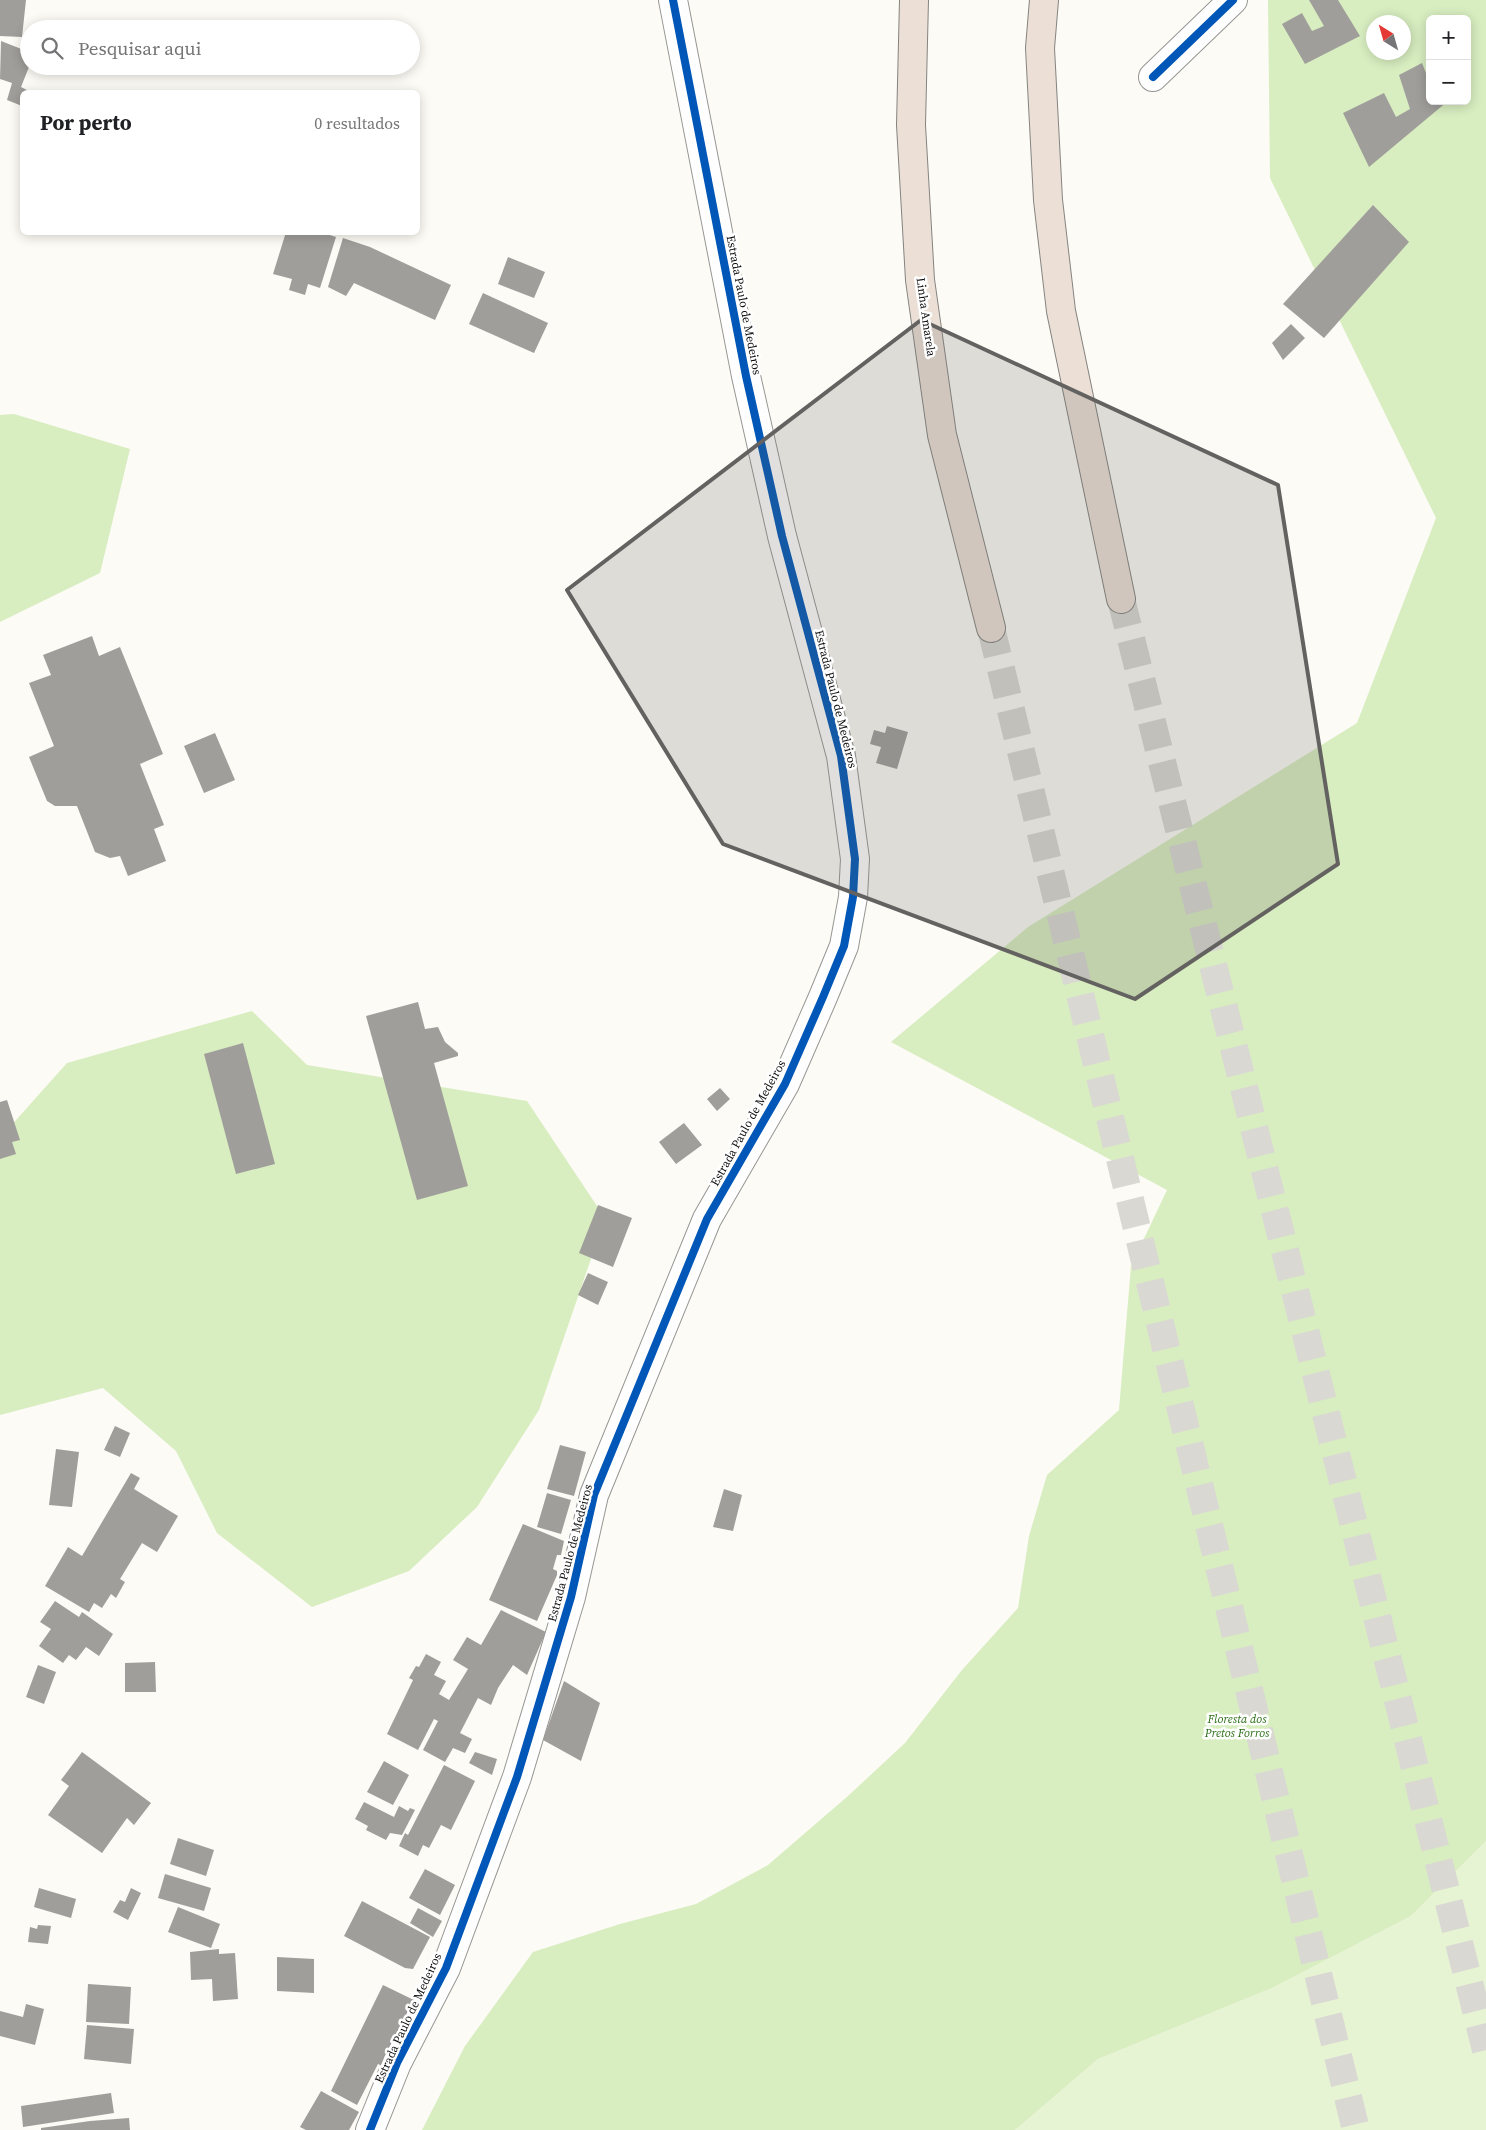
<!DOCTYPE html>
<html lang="pt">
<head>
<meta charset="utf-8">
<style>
  :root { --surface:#fff; --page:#f6f6f6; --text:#202124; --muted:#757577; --line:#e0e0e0 }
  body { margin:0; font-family:"Source Serif 4",serif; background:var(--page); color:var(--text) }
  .controls { position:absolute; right:15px; top:15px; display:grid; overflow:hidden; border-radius:8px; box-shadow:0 2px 12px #0003 }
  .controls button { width:45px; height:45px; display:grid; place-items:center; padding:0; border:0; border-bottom:1px solid var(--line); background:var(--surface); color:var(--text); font:25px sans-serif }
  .compass { position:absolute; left:1366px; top:15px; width:45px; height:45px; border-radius:50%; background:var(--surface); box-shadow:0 2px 12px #0003; rotate:323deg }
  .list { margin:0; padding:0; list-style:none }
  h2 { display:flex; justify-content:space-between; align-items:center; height:65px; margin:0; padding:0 20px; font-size:21px }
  h2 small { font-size:16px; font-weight:400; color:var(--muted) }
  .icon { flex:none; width:28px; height:28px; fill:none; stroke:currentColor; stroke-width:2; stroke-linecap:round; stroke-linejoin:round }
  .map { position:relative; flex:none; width:1486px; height:2130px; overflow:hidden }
  .search { position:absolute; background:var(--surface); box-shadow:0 2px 12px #0003; left:20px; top:20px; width:400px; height:55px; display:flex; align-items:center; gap:12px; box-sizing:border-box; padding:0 18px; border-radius:28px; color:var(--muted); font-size:19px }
  .panel { position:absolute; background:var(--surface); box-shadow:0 2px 12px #0003; left:20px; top:90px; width:400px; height:145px; border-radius:8px }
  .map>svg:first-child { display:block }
  .green { fill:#e7f4d3 }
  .forest { fill:#d8edc0; fill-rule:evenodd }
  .building { fill:#a09e9a }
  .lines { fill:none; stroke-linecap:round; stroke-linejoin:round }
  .highway-tunnel { stroke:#d9d8d3; stroke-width:28; stroke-dasharray:28 14; stroke-linecap:butt }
  .minor-casing { stroke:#969693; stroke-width:30 }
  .highway-casing { stroke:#848380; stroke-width:30 }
  .minor { stroke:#fffefe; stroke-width:28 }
  .highway { stroke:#ebdfd6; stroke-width:28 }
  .cycleway-casing { stroke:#fff; stroke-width:11 }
  .cycleway { stroke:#0057b8; stroke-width:8 }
  .marked { fill:#636260; fill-opacity:0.2; stroke:#636260; stroke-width:4; stroke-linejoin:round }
  .labels { text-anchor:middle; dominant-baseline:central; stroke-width:5; stroke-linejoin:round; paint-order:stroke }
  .street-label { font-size:12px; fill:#101010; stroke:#fff }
  .park-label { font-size:12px; font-style:italic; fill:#2d6f18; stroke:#fff }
</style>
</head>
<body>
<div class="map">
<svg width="1486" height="2130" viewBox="0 0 1486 2130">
  <rect width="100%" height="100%" fill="#fcfbf5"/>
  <path class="green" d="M1486 1841V2130H1015L1098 2059 1272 1988 1411 1916Z"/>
  <path class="forest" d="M1268 0H1486V1841L1411 1916 1272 1988 1098 2059 1015 2130H422L465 2046 533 1952 620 1924 696 1904 768 1865 848 1796 905 1743 962 1670 1018 1608 1029 1536 1047 1475 1119 1410 1131 1266 1167 1190 891 1042 1028 927 1357 723 1436 518 1270 178ZM1430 19H1467V101H1430ZM1374 22H1404V52H1374Z
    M14 414 130 449 100 573 0 622V415Z
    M252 1011 307 1065 527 1101 605 1218 539 1410 477 1507 409 1571 312 1607 217 1533 176 1451 103 1388 0 1415V1138L67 1063Z"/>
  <path class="building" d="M0 0H26L22 37 0 36Z
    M1309 0H1338L1360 36 1305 64 1282 24 1302 13 1312 31 1324 26Z
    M1 41 29 52 25 63 29 67 21 87 31 92H22V106L7 100 12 83 0 79Z
    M1422 63 1426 73 1430 71V101H1448L1369 167 1343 113 1384 93 1396 117 1410 109 1399 75Z
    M1373 205 1409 242 1324 338 1283 304Z
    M286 232H320L336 237 320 288 308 284 305 295 289 290 292 279 273 274Z
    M343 238 370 247 451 285 435 320 354 283 346 296 328 287Z
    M508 257 545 272 534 298 498 284Z
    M483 293 548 323 534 353 469 324Z
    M1291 324 1305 338 1283 360 1272 343Z
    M92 636 99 656 120 647 163 754 140 764 164 825 154 829 166 861 128 876 120 856 110 858 95 852 77 806H55L47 801 29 757 54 746 29 683 51 675 43 655Z
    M887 726 908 732 897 769 876 763 881 747 870 744 874 730 885 733Z
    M215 733 235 780 204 793 184 746Z
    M418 1002 425 1029 438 1027 445 1042 458 1053V1056L434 1063 468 1186 417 1200 366 1016Z
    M243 1043 275 1164 236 1174 204 1054Z
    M720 1088 730 1099 717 1111 707 1099Z
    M7 1100 20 1140 12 1142 16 1154 0 1159V1102Z
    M684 1123 702 1145 676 1164 659 1142Z
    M598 1205 632 1218 613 1267 579 1253Z
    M588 1273 608 1282 598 1305 578 1295Z
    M115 1426 130 1433 120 1457 104 1450Z
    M560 1445 586 1452 574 1496 547 1489Z
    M56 1449 79 1452 72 1507 49 1505Z
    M131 1473 140 1478 134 1489 178 1516 157 1552 142 1543 120 1579 125 1582 116 1598 111 1594 102 1608 94 1603 89 1612 45 1586 68 1547 82 1556Z
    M724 1489 742 1495 733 1531 713 1527Z
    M547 1493 571 1500 561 1534 537 1527Z
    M523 1524 564 1541 561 1555H557L553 1569 557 1571V1575L537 1621 489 1600Z
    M55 1601 79 1617 82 1612 113 1634 99 1656 86 1647 76 1660 69 1655 63 1663 39 1646 51 1629 40 1622Z
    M501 1610 546 1632 527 1675 513 1665 498 1688 491 1705 478 1698 460 1733 472 1739 465 1753 453 1748 445 1762 423 1750 438 1721 434 1719 418 1750 387 1734 413 1680 409 1678 416 1666 419 1667 426 1654 441 1662 434 1675 446 1681 439 1694 449 1700 468 1669 453 1660 467 1637 481 1645Z
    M155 1662 156 1692H125V1663Z
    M38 1665 56 1672 44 1704 26 1697Z
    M564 1681 600 1703 581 1761 543 1740Z
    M82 1752 151 1803 134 1825 127 1818 102 1853 48 1815 69 1786 61 1780Z
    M475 1752 497 1759 492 1775 469 1763Z
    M384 1761 409 1775 393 1805 367 1792Z
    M444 1765 475 1781 451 1830 441 1825 429 1848 423 1845 418 1856 399 1846 405 1833 408 1835Z
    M364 1802 394 1817 399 1806 408 1811 410 1808 415 1810 402 1835 390 1833 386 1840 366 1830 368 1826 355 1819Z
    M178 1838 214 1850 206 1876 170 1864Z
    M425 1869 455 1885 440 1915 409 1898Z
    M165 1874 211 1888 204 1911 158 1898Z
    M39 1888 76 1899 71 1918 34 1907Z
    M131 1888 141 1893 128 1920 113 1912 120 1900 125 1902Z
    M362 1901 430 1937 413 1969 405 1968 344 1936Z
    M178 1907 220 1924 211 1948 168 1932Z
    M418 1908 442 1921 433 1937 410 1923Z
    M38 1925 51 1926 48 1944 28 1942 30 1927 37 1929Z
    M219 1949V1954L235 1953 238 1999 213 2001 212 1979 191 1980 190 1952Z
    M277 1957 314 1959V1993L277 1991Z
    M88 1984 131 1987 129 2024 86 2022Z
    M383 1985 420 2003 387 2068 378 2064 357 2105 331 2091Z
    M26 2004 44 2009 35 2045 0 2036V2011L23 2017Z
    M87 2025 134 2029 131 2064 84 2059Z
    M321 2091 359 2112 349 2130H306L300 2127Z
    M111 2093 114 2113 23 2127 21 2106Z
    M129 2118 130 2130H41V2128L90 2121Z"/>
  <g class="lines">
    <path class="highway-tunnel" d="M1121 599 1486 2050
      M991 628 1356 2130"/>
    <defs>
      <path id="minor" d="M1153 77 1233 0
        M370 2130 397 2063 446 1968 517 1777 571 1597 594 1495 707 1219 785 1084 823 997 844 946 853 897 855 859 841 756 782 536 746 376 673 0"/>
      <path id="highway" d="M914 0 911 125 920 280 942 435 991 628
        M1044 0 1040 48 1048 200 1061 311 1121 599"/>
    </defs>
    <use href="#minor" class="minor-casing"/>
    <use href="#highway" class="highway-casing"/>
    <use href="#minor" class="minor"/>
    <use href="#highway" class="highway"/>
    <defs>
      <path id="cycleway" d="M1153 77 1233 0
        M370 2130 397 2063 446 1968 517 1777 571 1597 594 1495 707 1219 785 1084 823 997 844 946 853 897 855 859 841 756 782 536 746 376 673 0"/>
    </defs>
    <use href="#cycleway" class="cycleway-casing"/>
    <use href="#cycleway" class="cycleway"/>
  </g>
  <path class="marked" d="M921 320 1278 485 1338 864 1135 999 723 844 567 590Z"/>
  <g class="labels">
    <g class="street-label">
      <text transform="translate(744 305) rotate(79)">Estrada Paulo de Medeiros</text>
      <text transform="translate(926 317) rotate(82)">Linha Amarela</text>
      <text transform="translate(836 699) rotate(76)">Estrada Paulo de Medeiros</text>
      <text transform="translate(748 1123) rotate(-61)">Estrada Paulo de Medeiros</text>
      <text transform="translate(570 1553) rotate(-75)">Estrada Paulo de Medeiros</text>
      <text transform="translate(408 2018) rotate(-65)">Estrada Paulo de Medeiros</text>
    </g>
    <g class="park-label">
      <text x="1237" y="1719">Floresta dos<tspan x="1237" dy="14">Pretos Forros</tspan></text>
    </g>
  </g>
</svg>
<div class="controls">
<button>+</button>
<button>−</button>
</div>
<svg class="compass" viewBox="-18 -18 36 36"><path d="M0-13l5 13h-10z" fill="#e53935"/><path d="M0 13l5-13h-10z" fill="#757577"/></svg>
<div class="search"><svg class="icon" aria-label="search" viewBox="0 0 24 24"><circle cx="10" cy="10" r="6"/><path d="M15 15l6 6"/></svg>Pesquisar aqui</div>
<section class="panel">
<h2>Por perto<small>0 resultados</small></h2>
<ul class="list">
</ul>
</section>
</div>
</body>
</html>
